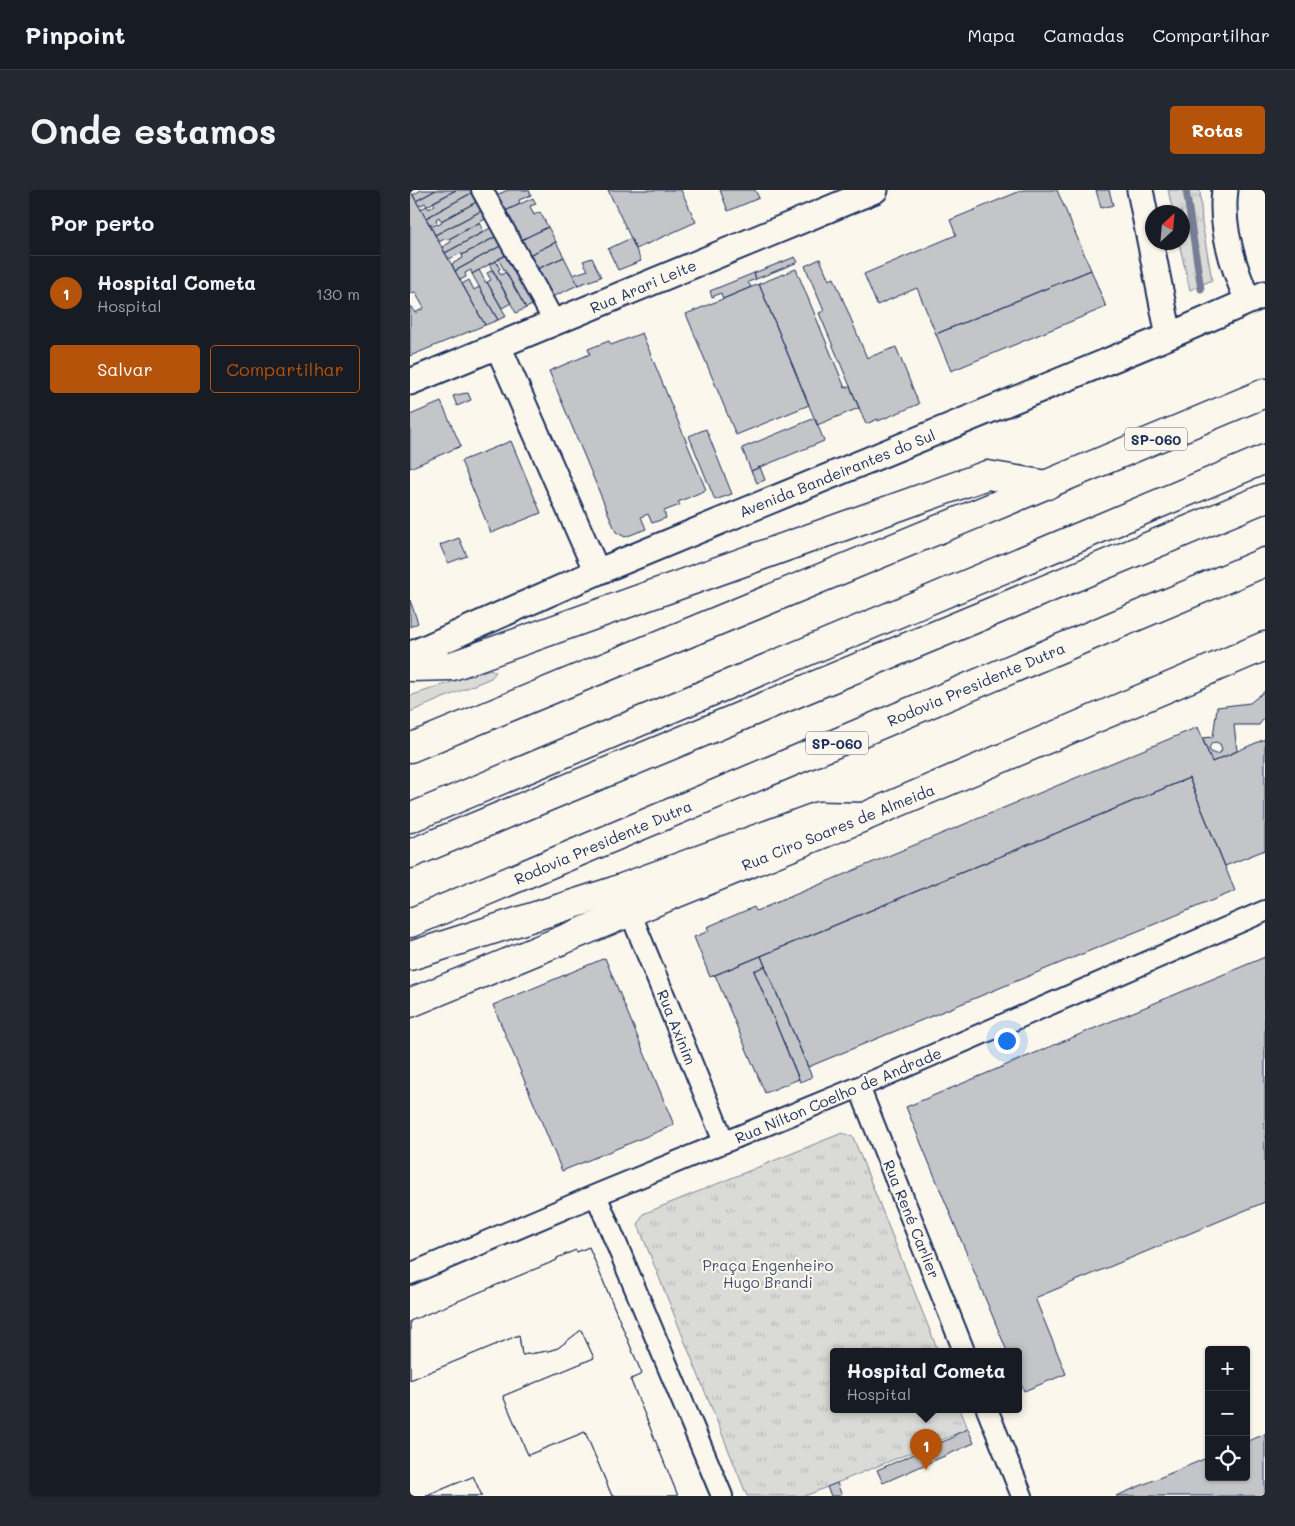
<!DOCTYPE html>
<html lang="pt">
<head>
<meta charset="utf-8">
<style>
  :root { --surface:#171b24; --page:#242831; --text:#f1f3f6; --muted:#9ea1a6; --line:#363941; --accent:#b45309 }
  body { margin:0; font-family:Mali,sans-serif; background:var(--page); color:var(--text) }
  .controls { position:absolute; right:15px; bottom:15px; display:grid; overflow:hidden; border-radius:5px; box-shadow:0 1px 4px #0004 }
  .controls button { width:45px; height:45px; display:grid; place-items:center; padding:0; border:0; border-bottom:1px solid var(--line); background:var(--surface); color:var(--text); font:25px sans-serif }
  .compass { position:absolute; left:735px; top:15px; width:45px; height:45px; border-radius:50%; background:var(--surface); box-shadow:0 1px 4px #0004; rotate:26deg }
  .you { position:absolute; left:596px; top:850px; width:18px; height:18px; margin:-12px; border:4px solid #fff; border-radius:50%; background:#1a73e8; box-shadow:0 0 0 8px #1a73e833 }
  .badge { display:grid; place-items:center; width:32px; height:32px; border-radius:50%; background:var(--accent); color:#fff; font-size:16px; font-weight:700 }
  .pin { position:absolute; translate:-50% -41px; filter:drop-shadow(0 1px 2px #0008) }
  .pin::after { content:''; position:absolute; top:26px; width:18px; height:15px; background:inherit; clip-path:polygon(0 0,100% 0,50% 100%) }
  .popup { position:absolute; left:420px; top:1158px; width:192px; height:65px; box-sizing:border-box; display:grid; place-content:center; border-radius:5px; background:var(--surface); filter:drop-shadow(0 1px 4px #0005); font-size:16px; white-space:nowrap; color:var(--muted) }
  .popup b { font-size:19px; color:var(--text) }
  .popup::after { content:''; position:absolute; left:50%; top:100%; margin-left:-10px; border:10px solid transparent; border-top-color:var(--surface) }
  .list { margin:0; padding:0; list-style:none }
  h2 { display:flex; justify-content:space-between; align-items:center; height:65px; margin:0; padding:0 20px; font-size:21px }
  h2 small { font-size:16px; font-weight:400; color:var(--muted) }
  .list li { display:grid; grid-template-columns:32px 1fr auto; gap:15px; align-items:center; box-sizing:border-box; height:75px; padding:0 20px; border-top:1px solid var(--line) }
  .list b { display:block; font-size:19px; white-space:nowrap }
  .list p { margin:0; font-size:16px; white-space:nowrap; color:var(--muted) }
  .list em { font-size:16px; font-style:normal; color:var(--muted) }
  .actions { display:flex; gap:10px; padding:15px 20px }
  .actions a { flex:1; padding:11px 0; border:1px solid var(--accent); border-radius:5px; text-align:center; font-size:18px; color:var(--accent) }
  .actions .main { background:var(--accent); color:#fff }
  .icon { flex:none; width:28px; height:28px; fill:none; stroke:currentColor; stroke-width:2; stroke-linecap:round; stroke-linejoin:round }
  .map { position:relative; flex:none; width:855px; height:1306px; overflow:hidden; border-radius:5px }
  header { display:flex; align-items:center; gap:30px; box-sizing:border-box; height:70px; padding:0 25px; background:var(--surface); border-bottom:1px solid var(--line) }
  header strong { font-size:24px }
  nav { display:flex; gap:28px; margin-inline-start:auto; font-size:18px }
  .intro { display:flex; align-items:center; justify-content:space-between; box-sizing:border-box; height:120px; padding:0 30px }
  h1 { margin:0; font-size:35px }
  .button { padding:12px 22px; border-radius:5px; background:var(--accent); color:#fff; font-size:18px; font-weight:700 }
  main { display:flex; gap:30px; padding:0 30px }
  aside { flex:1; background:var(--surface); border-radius:5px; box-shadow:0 1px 4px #0004 }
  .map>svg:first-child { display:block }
  .grass { fill:#dadad7; stroke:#7a849a }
  .park { fill:url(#park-tufts); stroke:#7a849a }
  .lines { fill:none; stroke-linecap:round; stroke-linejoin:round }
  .stream { stroke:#747e96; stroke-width:7 }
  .building { fill:#c3c5c9; stroke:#1b2f5e; fill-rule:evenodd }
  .minor-casing { stroke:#1b2f5e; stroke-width:24 }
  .tertiary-casing { stroke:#1b2f5e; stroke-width:29 }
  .secondary-casing { stroke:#1b2f5e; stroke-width:31 }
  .motorway-casing { stroke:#1b2f5e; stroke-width:31 }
  .minor { stroke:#fbf7ec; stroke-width:20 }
  .tertiary { stroke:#fbf7ec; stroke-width:25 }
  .secondary { stroke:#fbf7ec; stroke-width:28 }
  .motorway { stroke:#fbf7ec; stroke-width:28 }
  .labels { text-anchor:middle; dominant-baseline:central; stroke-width:4; stroke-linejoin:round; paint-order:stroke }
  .shield { fill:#fbf7ec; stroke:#5e6b89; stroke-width:1 }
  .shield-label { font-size:14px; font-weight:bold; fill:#1b2f5e }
  .street-label { font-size:15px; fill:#1b2f5e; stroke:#fbf7ec }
  .park-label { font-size:15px; fill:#415176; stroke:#fbf7ec }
</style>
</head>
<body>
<header>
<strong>Pinpoint</strong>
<nav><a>Mapa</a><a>Camadas</a><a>Compartilhar</a></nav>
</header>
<div class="intro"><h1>Onde estamos</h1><a class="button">Rotas</a></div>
<main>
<aside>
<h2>Por perto<small></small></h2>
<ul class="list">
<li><span class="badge">1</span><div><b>Hospital Cometa</b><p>Hospital</p></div><em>130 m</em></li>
</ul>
<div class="actions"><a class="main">Salvar</a><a>Compartilhar</a></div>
</aside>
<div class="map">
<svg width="855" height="1306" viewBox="0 0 855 1306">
  <defs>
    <pattern id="park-tufts" width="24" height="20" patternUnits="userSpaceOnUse" patternTransform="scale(1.25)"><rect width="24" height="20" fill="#dadad7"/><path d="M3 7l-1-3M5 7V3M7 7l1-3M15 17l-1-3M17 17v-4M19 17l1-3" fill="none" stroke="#babbbb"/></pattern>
  </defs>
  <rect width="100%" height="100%" fill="#fbf7ec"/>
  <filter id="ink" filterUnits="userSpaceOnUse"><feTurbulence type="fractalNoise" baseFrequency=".02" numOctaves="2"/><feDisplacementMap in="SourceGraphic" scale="10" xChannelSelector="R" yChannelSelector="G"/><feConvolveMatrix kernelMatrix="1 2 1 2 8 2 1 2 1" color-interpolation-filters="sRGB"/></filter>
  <g filter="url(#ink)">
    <path class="grass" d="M80 479 86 482 81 488 0 522V506Z"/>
    <path class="park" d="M758 0H790L792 33 802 90 780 100 769 53 772 52V22H763Z
      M432 943 443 947 528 1161H424V1219H550L558 1239 395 1306H337L228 1035 233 1024Z"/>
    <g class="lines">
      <path class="stream" d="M776 0 791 99"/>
    </g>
    <path class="building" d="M0 0 75 135 0 166V115L5 123 14 118 5 102 0 104Z
      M11 0H26L6 11 3 5Z
      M26 0H46L17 16 15 13 9 16 6 11Z
      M46 0H64L65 1 16 28 11 19 17 16 19 19 25 15 23 12Z
      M98 0H119L121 5 109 10 110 14 93 22 84 6Z
      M198 0H271L286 32 226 59Z
      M310 0H345L349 8 318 21Z
      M613 0H647L681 80 526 144 507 98 467 115 454 84 546 45 540 30Z
      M686 0H699L703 15 691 18Z
      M65 1 70 10 31 31 29 27 26 29 27 31 20 35 16 28Z
      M123 8 126 14 120 16 124 25 130 22 138 37 109 51 93 22Z
      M70 10 75 19 25 45 21 37 27 34 28 35 32 33 31 31Z
      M75 19 79 27 37 50 36 48 29 52 25 45Z
      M69 33 74 42 35 63 32 57 41 52 39 49Z
      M84 36 89 45 52 65 51 63 39 69 35 63Z
      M138 37 146 52 117 66 109 51Z
      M89 45 94 54 45 81 42 74 53 68 52 65Z
      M221 48 231 71 208 80 198 59Z
      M146 52 154 67 125 80 117 66Z
      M94 54 100 63 62 84 61 80 55 83 56 87 50 90 45 81Z
      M100 63 127 113 116 118 88 69Z
      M154 67 168 95 140 108 125 80Z
      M385 67 388 72 346 89 344 83Z
      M182 68 191 87 168 95 163 85 178 80 173 71Z
      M410 69 419 90 424 88 457 168 486 157 509 214 468 231V229L456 234 409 123 414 121 395 76Z
      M86 71 90 79 88 80 91 85 96 82 116 118 106 123 79 74Z
      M386 79 435 198 440 196 449 218 407 235 349 94Z
      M69 80 76 93 77 92 96 126 88 130 62 84Z
      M83 80 101 113 92 118 77 92 81 90 77 83Z
      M681 80 696 117 541 181 526 144Z
      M344 83 346 89 338 92 341 97 313 109 311 103 302 107 300 101Z
      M59 90 64 100 69 97 88 130 75 135 52 94Z
      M349 94 399 215 326 245 276 124Z
      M232 143 296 300 268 312 270 315 254 321 256 328 242 333 238 324 231 327 236 339 215 347 206 342 139 181 180 164 178 159 199 151 201 155Z
      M58 203 61 210 47 216 43 206 51 204Z
      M31 212 51 256 0 278V225Z
      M405 228 414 251 341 281 332 258Z
      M296 239 322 304 305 310 279 246Z
      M101 251 131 323 81 343 51 271Z
      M350 277 355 290 347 293 341 281Z
      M49 348 57 366 38 373 30 355Z
      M0 410 8 433 0 437Z
      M855 501V527L849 535H824L827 561 802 572 792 548 803 547 807 517 840 513ZM806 552 810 554 812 559 810 563 805 564 801 562 799 558 802 553Z
      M788 537 802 572 855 549V660L815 676 779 588 300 787 284 747 299 741 297 737 344 717 346 721Z
      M779 588 825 701 398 877 351 766Z
      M351 766 355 776 344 781 389 889 355 903 305 785Z
      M855 767V1012L625 1108 656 1184 614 1201 608 1188V1161H597L496 917Z
      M195 768 264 935 152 981 83 815Z
      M355 776 402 887 390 892 344 781Z
      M179 1057 232 1184 221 1189V1191L268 1306H202L175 1242 118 1265 93 1206 184 1168 171 1140 148 1158 138 1161 112 1165 109 1145 0 1190V1131L147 1070V1068L166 1060 167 1062Z
      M179 1057 232 1184 221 1189V1191L268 1306H202L175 1242 118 1265 93 1206 184 1168 171 1140 148 1158 138 1161 112 1165 109 1145 0 1190V1131L147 1070V1068L166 1060 167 1062Z
      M558 1239 564 1253 473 1293 467 1280 544 1247V1245Z
      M855 1244V1306H706L799 1267V1287H836V1252Z
      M63 1286 72 1306H16L62 1287Z
      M63 1286 72 1306H16L62 1287Z
      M427 1293 432 1306H421L417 1297Z"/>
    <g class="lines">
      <defs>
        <path id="minor" d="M72 0 145 133
          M220 722 314 952
          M449 897 554 1161
          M186 1005 312 1306
          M0 1084 186 1005 449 897 855 721
          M577 1219 612 1306"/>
        <path id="tertiary" d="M730 0 759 146
          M815 0C810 36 824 79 838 111
          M88 156 187 382
          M0 192 465 0
          M0 465 187 382 759 146 855 104"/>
        <path id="secondary" d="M0 813 220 722 454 627 855 456"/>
        <path id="motorway" d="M0 477 42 476 577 285 637 295
          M0 558 561 326 855 203
          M0 628 855 269
          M0 664 855 308
          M0 733 855 372
          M0 766 204 701 409 626 454 627"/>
      </defs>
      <use href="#minor" class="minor-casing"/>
      <use href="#tertiary" class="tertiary-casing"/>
      <use href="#secondary" class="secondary-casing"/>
      <use href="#motorway" class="motorway-casing"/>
      <use href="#minor" class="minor"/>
      <use href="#tertiary" class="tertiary"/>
      <use href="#secondary" class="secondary"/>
      <use href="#motorway" class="motorway"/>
    </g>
  </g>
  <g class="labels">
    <g class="shield">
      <rect x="715" y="237.5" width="62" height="23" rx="4"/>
      <rect x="396" y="541.5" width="62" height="23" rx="4"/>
    </g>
    <g class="shield-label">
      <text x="746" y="249">SP-060</text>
      <text x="427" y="553">SP-060</text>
    </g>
    <g class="street-label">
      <text transform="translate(233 96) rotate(-23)">Rua Arari Leite</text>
      <text transform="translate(427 283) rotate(-22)">Avenida Bandeirantes do Sul</text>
      <text transform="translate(566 494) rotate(-23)">Rodovia Presidente Dutra</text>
      <text transform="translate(428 637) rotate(-22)">Rua Ciro Soares de Almeida</text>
      <text transform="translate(193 652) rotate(-23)">Rodovia Presidente Dutra</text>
      <text transform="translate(267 837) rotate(68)">Rua Axinim</text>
      <text transform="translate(428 905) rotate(-23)">Rua Nílton Coelho de Andrade</text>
      <text transform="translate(502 1029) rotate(68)">Rua René Carlier</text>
    </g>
    <g class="park-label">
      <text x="358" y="1075">Praça Engenheiro<tspan x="358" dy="17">Hugo Brandi</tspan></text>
    </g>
  </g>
</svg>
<div class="controls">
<button>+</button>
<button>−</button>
<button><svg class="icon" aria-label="locate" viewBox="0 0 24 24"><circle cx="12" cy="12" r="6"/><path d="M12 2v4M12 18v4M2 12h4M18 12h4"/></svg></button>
</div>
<svg class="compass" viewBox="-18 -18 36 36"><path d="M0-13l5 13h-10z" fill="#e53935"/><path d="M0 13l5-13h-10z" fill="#9ea1a6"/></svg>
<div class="you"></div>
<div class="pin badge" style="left:516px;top:1280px">1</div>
<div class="popup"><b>Hospital Cometa</b>Hospital</div>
</div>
</main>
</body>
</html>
